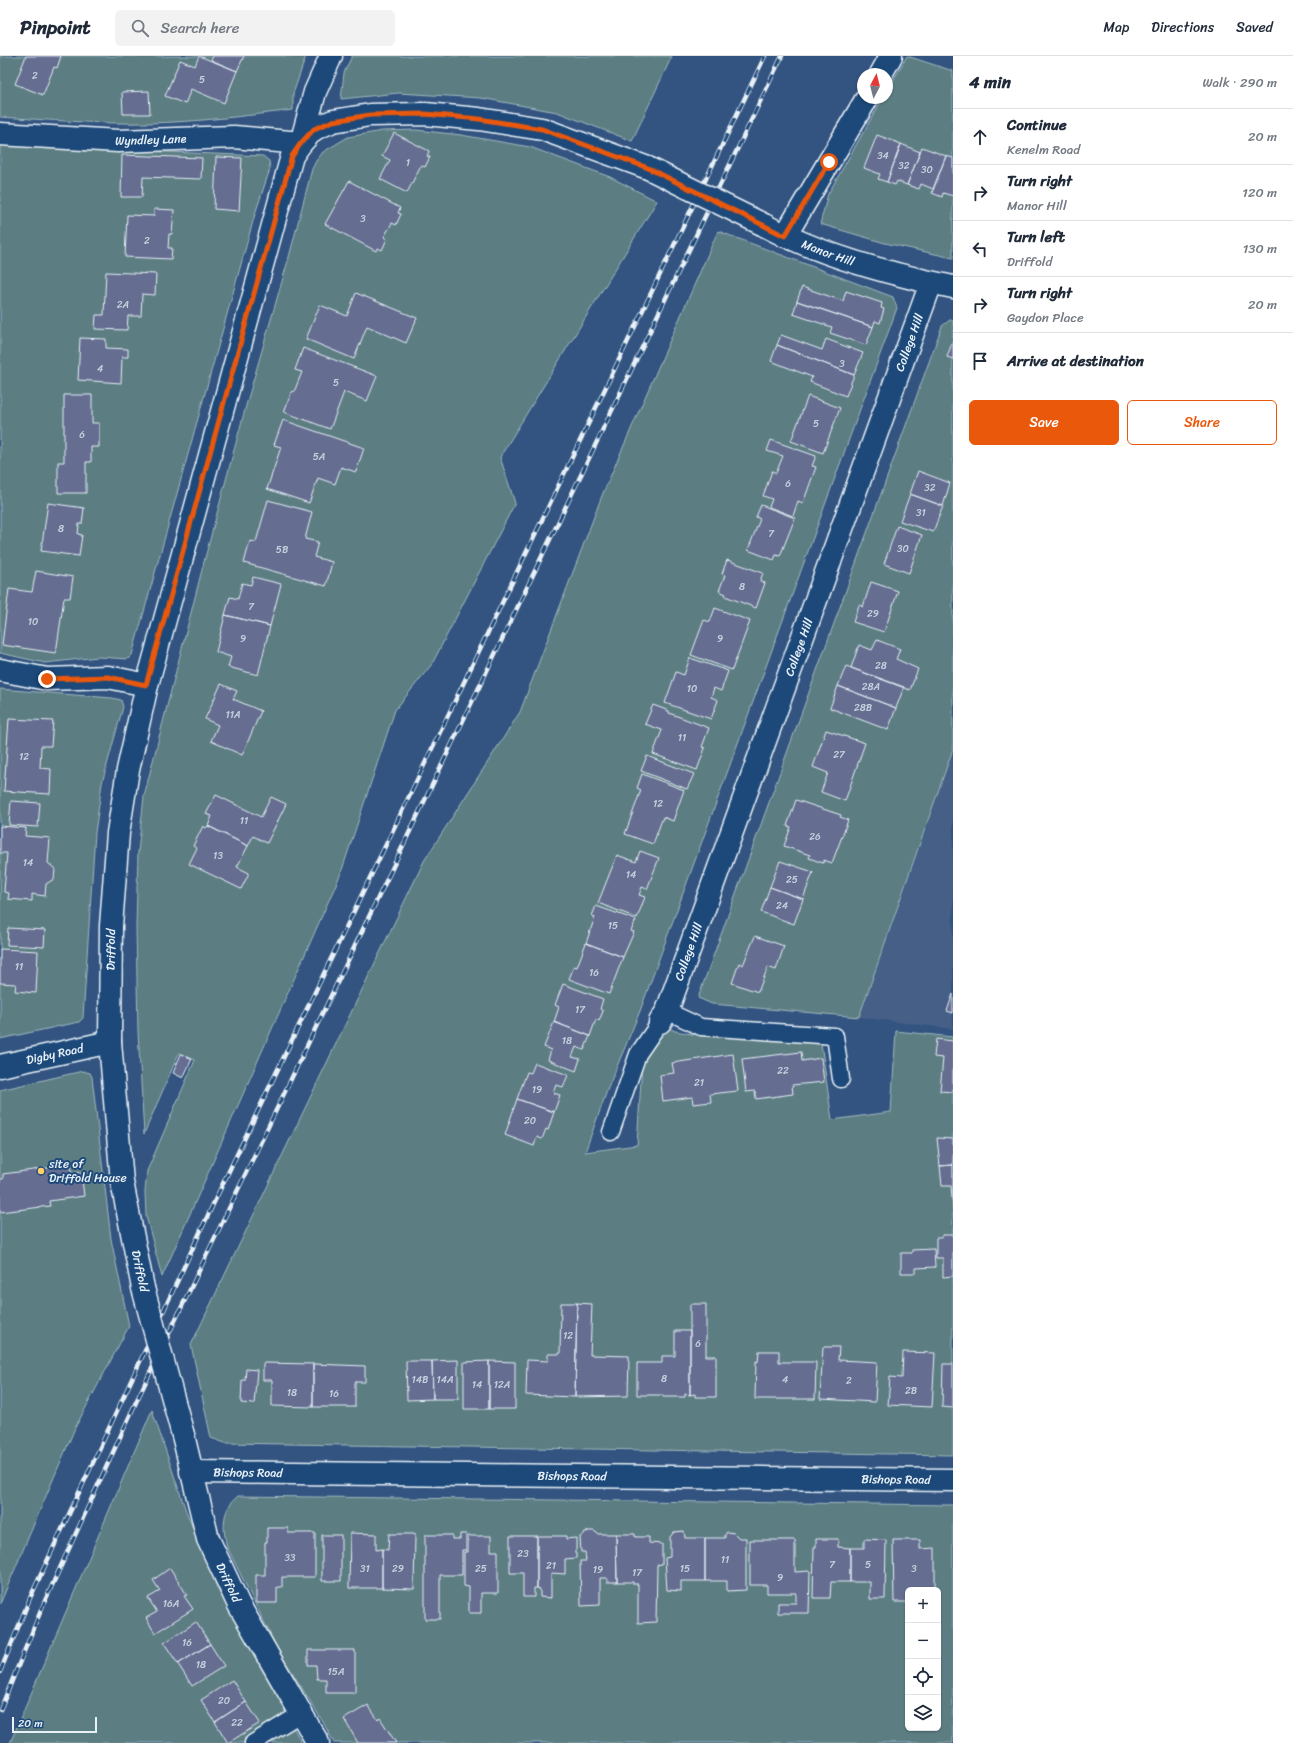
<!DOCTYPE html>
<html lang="en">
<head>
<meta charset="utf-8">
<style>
  :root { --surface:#fff; --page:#f2f2f3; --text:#1f2937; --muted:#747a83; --line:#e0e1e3; --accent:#ea580c }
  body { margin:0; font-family:Sriracha,sans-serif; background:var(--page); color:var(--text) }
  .controls { position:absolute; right:12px; bottom:12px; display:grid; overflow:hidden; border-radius:6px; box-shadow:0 1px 3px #0004 }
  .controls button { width:36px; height:36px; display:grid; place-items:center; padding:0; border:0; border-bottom:1px solid var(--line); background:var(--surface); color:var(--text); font:20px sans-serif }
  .compass { position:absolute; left:857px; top:12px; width:36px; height:36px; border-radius:50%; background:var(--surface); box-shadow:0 1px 3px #0004; rotate:7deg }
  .scale { position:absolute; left:12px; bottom:10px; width:85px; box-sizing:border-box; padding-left:4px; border:2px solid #e8f1f8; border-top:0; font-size:11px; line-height:14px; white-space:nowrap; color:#e8f1f8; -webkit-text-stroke:3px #1f4a7a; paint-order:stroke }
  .stop { position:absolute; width:12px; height:12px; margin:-9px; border:3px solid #ea580c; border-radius:50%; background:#fff }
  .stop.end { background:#ea580c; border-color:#fff; box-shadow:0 1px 4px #0008 }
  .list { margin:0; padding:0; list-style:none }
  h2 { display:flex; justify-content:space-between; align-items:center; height:52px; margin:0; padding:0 16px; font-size:17px }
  h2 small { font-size:13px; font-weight:400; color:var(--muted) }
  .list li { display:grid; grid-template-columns:26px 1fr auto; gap:12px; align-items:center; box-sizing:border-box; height:56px; padding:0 16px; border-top:1px solid var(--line) }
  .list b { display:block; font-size:15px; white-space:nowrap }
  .list p { margin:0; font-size:13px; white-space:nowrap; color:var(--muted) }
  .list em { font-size:13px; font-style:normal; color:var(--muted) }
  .actions { display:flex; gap:8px; padding:12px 16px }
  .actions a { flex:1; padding:9px 0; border:1px solid var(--accent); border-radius:6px; text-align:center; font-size:14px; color:var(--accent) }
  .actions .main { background:var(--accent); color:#fff }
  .icon { flex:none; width:22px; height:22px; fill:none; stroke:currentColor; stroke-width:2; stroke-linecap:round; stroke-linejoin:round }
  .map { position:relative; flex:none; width:953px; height:1687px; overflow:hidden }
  header { display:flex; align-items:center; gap:24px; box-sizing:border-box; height:56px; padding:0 20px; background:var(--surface); border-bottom:1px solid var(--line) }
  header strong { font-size:19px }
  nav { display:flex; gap:22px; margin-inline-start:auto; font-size:14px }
  .search { width:280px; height:36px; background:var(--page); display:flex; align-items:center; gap:10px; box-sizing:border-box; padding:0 14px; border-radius:6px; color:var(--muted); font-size:15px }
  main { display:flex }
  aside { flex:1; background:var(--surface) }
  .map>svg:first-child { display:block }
  .built { fill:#455f87 }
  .green { fill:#5b7e83; stroke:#a2b8be; fill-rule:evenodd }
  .building { fill:#656d91; stroke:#e8f1f8 }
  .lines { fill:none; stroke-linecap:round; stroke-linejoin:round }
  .service-casing { stroke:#e8f1f8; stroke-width:19 }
  .minor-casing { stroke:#e8f1f8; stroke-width:25 }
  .service { stroke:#1f4a7a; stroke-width:16 }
  .minor { stroke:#1f4a7a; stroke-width:22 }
  .rail-casing { stroke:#e8f1f8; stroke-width:4.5 }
  .rail { stroke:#1f4a7a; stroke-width:3; stroke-dasharray:9; stroke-linecap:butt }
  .minor-bridge-casing { stroke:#e8f1f8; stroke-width:25; stroke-linecap:butt }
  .minor-bridge { stroke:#1f4a7a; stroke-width:22 }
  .route { stroke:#ea580c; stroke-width:5 }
  .poi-dot { fill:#ffd166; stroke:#1f4a7a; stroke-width:1.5 }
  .labels { text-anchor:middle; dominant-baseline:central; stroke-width:4; stroke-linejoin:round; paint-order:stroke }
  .number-label { font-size:10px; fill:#c7d0de }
  .street-label { font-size:12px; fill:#e8f1f8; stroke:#1f4a7a }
  .poi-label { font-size:12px; fill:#e8f1f8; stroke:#1f4a7a; text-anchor:start }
</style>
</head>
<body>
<header>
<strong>Pinpoint</strong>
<div class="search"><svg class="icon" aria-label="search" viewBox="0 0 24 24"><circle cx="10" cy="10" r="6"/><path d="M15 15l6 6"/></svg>Search here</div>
<nav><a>Map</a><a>Directions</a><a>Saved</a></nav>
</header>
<main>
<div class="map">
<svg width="953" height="1687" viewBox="0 0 953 1687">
  <rect width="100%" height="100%" fill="#335480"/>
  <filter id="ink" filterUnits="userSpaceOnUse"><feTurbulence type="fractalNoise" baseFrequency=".025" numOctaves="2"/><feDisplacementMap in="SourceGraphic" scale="8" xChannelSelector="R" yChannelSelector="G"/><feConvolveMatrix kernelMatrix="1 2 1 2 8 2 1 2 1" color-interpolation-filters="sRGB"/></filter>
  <g filter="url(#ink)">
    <path class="built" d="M953 693V973L859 961 921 787Z"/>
    <path class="green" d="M0 0H306L293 38V54C245 60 197 66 148 67 99 68 49 64 0 61Z
      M352 0H672L632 85 557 56 481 42 398 37 341 43 344 17Z
      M907 0 953 15V202L885 187 820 168 828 138 883 42H887V35Z
      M416 74 461 79 530 91 610 121 657 145 500 401 515 447 432 608 395 654 341 817 162 1221 146 1160 145 1136 147 1115 195 1004 179 997 144 1078 138 976 136 870 138 796 144 740 205 502 247 346 289 201 312 113 316 105 323 96 348 81 382 75Z
      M0 89 263 100 269 105 270 113 255 158 132 599 128 603 98 601 45 607 0 597Z
      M718 175 893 241 897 252 640 955 608 1032 585 1096 637 1089 642 1008 665 970 675 975 692 978 821 987 832 1064 891 1056 896 975 953 981V1399L225 1387 211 1382 191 1289 424 805 520 656 603 437Z
      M950 264H953V693L859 961 712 948 698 942 942 270Z
      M0 633 112 642 121 644 123 651 102 727 95 777 83 962 79 966 0 983Z
      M83 1015 90 1017 92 1021 111 1183 129 1270 75 1372 0 1548V1034Z
      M152 1354 186 1455 219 1536 283 1642 285 1658 302 1687H10Z
      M238 1440 953 1449V1687H334L323 1666 277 1592 227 1491C222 1471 222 1453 238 1440ZM908 1534H938V1672H908Z"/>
    <path class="building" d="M26 0H61L57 12 54 11 43 39 15 28Z
      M199 0 237 15 224 47 191 33 185 48 165 40 180 4 195 10Z
      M213 0H244L237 15 211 4Z
      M149 35 150 58H123L122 36Z
      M394 77 429 95 427 100 430 101 425 111 421 109 407 137 380 123 390 104 382 100Z
      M877 79 901 88 887 126 878 123 880 118 864 112Z
      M901 88 920 96 907 129 897 125 895 129 887 126Z
      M922 91 946 100 933 133 921 128 919 133 907 129Z
      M122 99 202 102 201 123 143 121 142 141H121Z
      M946 100 953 102V140L943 137 942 141 932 137Z
      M216 101 242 102 239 155 214 153Z
      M349 125 400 152 398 157 401 158 396 169 392 167 384 181 387 183 382 194 378 192 376 195 325 168Z
      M154 153 174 154 172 178H169L168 192H172L171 203 125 201 127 159 154 160Z
      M106 216 156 218 155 239 142 238 141 260H128L127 274 95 273 96 259H104Z
      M802 231 843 245 846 235 882 247 881 252 884 253 880 267 875 265 873 271 797 245Z
      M356 237 417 262 406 287 367 270 354 303 306 283 320 249 347 260Z
      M797 245 873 271 866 289 830 277 832 271 793 258Z
      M781 279 822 294 826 283 863 297 854 319 777 289Z
      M80 282 106 283V292L128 293V301H122L121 327 78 324Z
      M953 284V303L947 301Z
      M777 289 854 319 846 340 810 326 812 321 771 305Z
      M303 292 377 320 367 345 344 336 330 373 284 356 292 335 294 336 302 316 295 314Z
      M64 339H92V367H99V391H91V406H86V437H58V406H64Z
      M808 340 840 352 823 397 791 385Z
      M283 364 364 392 356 416 341 411 335 428 318 422 309 447 267 433 281 391 274 389Z
      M771 384 816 400 812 410 816 411 803 447 798 445 793 460 769 451 772 443 763 440 772 415 776 417 783 400 767 395Z
      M918 415 950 427 943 450 910 438Z
      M910 438 943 450 933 476 900 465Z
      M268 444 312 456 305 483 318 486 314 501 332 506 326 530 244 507 250 485 256 486Z
      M48 447 84 452 82 468H79L78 478 82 479 79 500 41 495Z
      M761 449 795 462 780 500 776 499 774 504 748 494 760 463 756 461Z
      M897 470 922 479 909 517 884 508Z
      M727 504 763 517 760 525 765 527 756 552 725 540 726 538 719 535 725 519 722 518Z
      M36 515 73 521 70 542H64L56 597 2 589 9 533 32 536Z
      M253 521 281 528 270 570 225 559 230 541 238 543 242 527 251 529Z
      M871 526 898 535 884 576 853 566 859 549 863 551Z
      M715 552 750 565 732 614 691 599 704 564 710 566Z
      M225 559 270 570 258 619 228 611 231 601 216 596Z
      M877 584 900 593 896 603 918 613 910 634 851 612 859 589 872 594Z
      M690 602 728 615 721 635 714 632 711 641 718 644 711 663 665 647 676 616 684 619Z
      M846 610 904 631 896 652 838 630Z
      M221 628 237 635 233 643 261 655 242 699 211 685 218 669 205 663Z
      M838 630 896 652 888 674 830 652Z
      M653 649 669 655V657L709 672 702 691 705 692 697 714 653 698 662 674 645 668Z
      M9 663 53 665 51 690H41L40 712 51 713 50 738 4 735Z
      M826 674 865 687 845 745 821 736 828 717 813 711Z
      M647 700 694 718 687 733 641 715Z
      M642 718 684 734 673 765 663 761 653 788 625 778 641 734 637 732Z
      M216 739 261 761 271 741 286 748 267 787 253 780 248 790 208 770 212 760 206 758Z
      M796 744 841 759 840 761 848 764 832 807 824 804 823 807 809 802 810 799 784 790 791 771 787 770Z
      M11 745 40 747 38 771 9 769Z
      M0 770 26 772 25 780 50 782 48 807 55 813 54 823 46 828 45 840 32 838V845L8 843 9 837 4 836 7 797H0Z
      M203 770 206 772 208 770 248 790 237 811 249 817 241 833 189 808 197 792 193 790Z
      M640 795 659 802 647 833 642 831 639 839 645 841 637 862 598 847 617 799 636 806Z
      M780 805 813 816 803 843 770 831Z
      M770 831 803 843 794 868 761 856Z
      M596 850 636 864 631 875 634 876 623 901 586 887 595 861 592 860Z
      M8 872 45 874 44 891 7 889Z
      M755 880 784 890 776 914 768 911 758 936 732 927 739 907 743 909Z
      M586 887 623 901 609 938 569 923 574 910 577 911Z
      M0 893 38 895 36 937 15 935 16 928 0 927Z
      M563 928 603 943 600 953 603 955 599 965 596 963 590 980 554 966 559 951 555 949Z
      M953 938V957L947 955Z
      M554 966 590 980 584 994 576 991 572 1001 580 1003 576 1015 548 1004 551 994 544 991Z
      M936 983 953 985V1036L940 1035 943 1002 934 1001Z
      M801 996 802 1005 821 1002 824 1026 792 1029 793 1038 756 1043 755 1035 746 1036 742 1003Z
      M181 998 192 1003 183 1022 173 1017Z
      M733 998 738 1035 710 1038 711 1046 693 1048 692 1041 663 1045 660 1019 674 1017 672 1007Z
      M535 1007 568 1019 563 1031 556 1029 553 1037 560 1039 554 1056 517 1043 527 1016 531 1017Z
      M517 1043 554 1056 548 1074 546 1073 542 1083 537 1081 534 1090 505 1079Z
      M937 1082 953 1083V1109L940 1110Z
      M71 1109 72 1118 81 1116 84 1140 49 1145 50 1150 0 1156V1123H3V1118Z
      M953 1109V1154L951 1130H942L940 1110Z
      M942 1179H953V1220L943 1221V1202H936V1182H942Z
      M934 1193 935 1211 916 1212V1217H901V1197H912V1194Z
      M561 1247H577L575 1341 526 1339 527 1304 548 1305V1298H560Z
      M577 1247 592 1248 590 1299 629 1300 628 1340 575 1341Z
      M690 1248H706V1300H716V1341H695V1338L690 1339Z
      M675 1275H690V1339L685 1338V1341H663V1339H637V1307H662V1300H675Z
      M823 1291H839L838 1304 877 1306 875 1346 820 1343Z
      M759 1295H779V1306H816L815 1343H755L756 1305 758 1306Z
      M903 1296 935 1297 932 1351 888 1349 890 1321 902 1322Z
      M458 1304V1343H433L432 1305Z
      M406 1305H432L433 1343 407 1344Z
      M489 1305V1353H464V1306Z
      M489 1305 515 1306V1353H489Z
      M263 1307 313 1308V1351L272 1350V1324H263Z
      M313 1308 365 1310V1326H355V1351H313Z
      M943 1308H953V1352L942 1351Z
      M246 1313 257 1314 254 1348 241 1347 242 1324H245Z
      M267 1472H288V1477H315V1521H282V1531H277V1547H256V1519H265V1486H267Z
      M588 1475H594L598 1478H616L617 1526H607V1522H600V1549L581 1550 580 1505H586L585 1496H581L580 1481Z
      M684 1475 685 1482H705V1525H681V1535L667 1534 665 1502 670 1501V1481L674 1476Z
      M727 1476 734 1477 739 1482H746V1534L727 1535V1525H705V1482H725V1479Z
      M350 1477 376 1478V1494L382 1493V1532H349Z
      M389 1478H415L414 1533 382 1532V1493L388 1494Z
      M460 1478H466V1494H462V1519H440V1563H425V1479H452V1483H460Z
      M616 1478H635V1481H649V1487L662 1488V1508L657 1509 656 1566 638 1567V1528H633V1526H617Z
      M322 1479H341V1525H322Z
      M468 1480H491V1495H498V1537H481V1557H469V1531L464 1530V1496H468Z
      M510 1480H537V1532H534V1541H523V1517H510Z
      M537 1480H566V1483L576 1482V1502L565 1503V1518L551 1517V1542L540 1541V1533L537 1532Z
      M816 1483H838V1491L850 1492V1526H831L830 1542H813L814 1491H816Z
      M864 1483 886 1484 885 1543H870V1526H850V1492H864Z
      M750 1484H795V1516L810 1515 809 1557H778V1547H796V1537H767V1529H750Z
      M893 1484H920V1493L935 1492V1534H908V1546H894Z
      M170 1512 187 1539 184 1540 193 1553 155 1577 146 1562 157 1556 148 1542 160 1535 153 1524Z
      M196 1566 210 1588 178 1608 164 1587Z
      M210 1588 224 1610 192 1630 178 1608Z
      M308 1594H355V1637H326V1623H317L316 1609H308Z
      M232 1624 246 1646 215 1666 201 1644Z
      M246 1646 260 1667 228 1687 215 1666Z
      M368 1649 378 1664 380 1662 396 1687H358L344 1663Z"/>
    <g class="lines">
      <defs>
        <path id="service" d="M667 955 701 971 835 980 841 1023
          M611 1076 638 998 660 966
          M253 1687 300 1658"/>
        <g id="minor">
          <path d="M881 18 891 0"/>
          <path id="s1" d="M0 78 118 85 234 81 301 87"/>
          <path d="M301 87 315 36 331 0"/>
          <path id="s2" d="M764 169C822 200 889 218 953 231"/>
          <path d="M785 180 867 42"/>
          <path d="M0 614 47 623 108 621 147 629"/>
          <path id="s3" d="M660 966 667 955 931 227"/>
          <path id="s4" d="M0 1010 110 986"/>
          <path id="s5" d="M143 1232 122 1126 110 986 111 870 118 777 128 714 147 629 292 100 301 87 314 73 333 65 370 59 425 58 479 63 542 73 648 112"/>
          <path id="s6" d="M183 1379 208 1483 239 1549 318 1687"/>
          <path id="s7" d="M191 1416 953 1424"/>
        </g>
      </defs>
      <use href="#service" class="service-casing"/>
      <use href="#minor" class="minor-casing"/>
      <use href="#service" class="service"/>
      <use href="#minor" class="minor"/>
      <defs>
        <path id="rail" d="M0 1616 30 1542 216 1142 765 0
          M0 1654 44 1547 137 1344 782 0"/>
      </defs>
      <use href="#rail" class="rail-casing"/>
      <use href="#rail" class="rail"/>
      <defs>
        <path id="minor-bridge" d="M648 112 764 169
          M143 1232 183 1379"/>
      </defs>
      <use href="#minor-bridge" class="minor-bridge-casing"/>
      <use href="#minor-bridge" class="minor-bridge"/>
    </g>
  </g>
  <g class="lines" filter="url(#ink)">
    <path class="route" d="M47 623 108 621 146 629 292 100 301 87 314 73 333 65 370 59 425 58 479 63 542 73 648 112 785 180 829 106"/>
  </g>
  <circle class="poi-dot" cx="41" cy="1115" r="4"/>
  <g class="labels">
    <g class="number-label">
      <text x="35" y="20">2</text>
      <text x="202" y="24">5</text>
      <text x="883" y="100">34</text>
      <text x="408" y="107">1</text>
      <text x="904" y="110">32</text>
      <text x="927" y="114">30</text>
      <text x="363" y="163">3</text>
      <text x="147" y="185">2</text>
      <text x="123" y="249">2A</text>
      <text x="842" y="308">3</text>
      <text x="100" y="313">4</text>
      <text x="336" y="327">5</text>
      <text x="816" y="368">5</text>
      <text x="82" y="379">6</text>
      <text x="319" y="401">5A</text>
      <text x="788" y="428">6</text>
      <text x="930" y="432">32</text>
      <text x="921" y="457">31</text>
      <text x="61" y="473">8</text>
      <text x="771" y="478">7</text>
      <text x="903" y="493">30</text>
      <text x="282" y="494">5B</text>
      <text x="742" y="531">8</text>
      <text x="251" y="551">7</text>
      <text x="873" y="558">29</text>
      <text x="33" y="566">10</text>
      <text x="243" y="583">9</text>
      <text x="720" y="583">9</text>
      <text x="881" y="610">28</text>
      <text x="871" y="631">28A</text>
      <text x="692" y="633">10</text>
      <text x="863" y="652">28B</text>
      <text x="233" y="659">11A</text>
      <text x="682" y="682">11</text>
      <text x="839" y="699">27</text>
      <text x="24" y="701">12</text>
      <text x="658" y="748">12</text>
      <text x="244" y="765">11</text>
      <text x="815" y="781">26</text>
      <text x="218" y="800">13</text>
      <text x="28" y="807">14</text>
      <text x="631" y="819">14</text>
      <text x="792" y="824">25</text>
      <text x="782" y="850">24</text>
      <text x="613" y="870">15</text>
      <text x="19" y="911">11</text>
      <text x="594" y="917">16</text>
      <text x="580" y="954">17</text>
      <text x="567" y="985">18</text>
      <text x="783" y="1015">22</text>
      <text x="699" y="1027">21</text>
      <text x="537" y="1034">19</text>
      <text x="530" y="1065">20</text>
      <text x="568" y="1280">12</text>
      <text x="698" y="1288">6</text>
      <text x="664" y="1323">8</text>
      <text x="420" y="1324">14B</text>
      <text x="445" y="1324">14A</text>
      <text x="785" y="1324">4</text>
      <text x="849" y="1325">2</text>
      <text x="477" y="1329">14</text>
      <text x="502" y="1329">12A</text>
      <text x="911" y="1335">2B</text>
      <text x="292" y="1337">18</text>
      <text x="334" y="1338">16</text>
      <text x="523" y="1498">23</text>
      <text x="290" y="1502">33</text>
      <text x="725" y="1504">11</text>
      <text x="832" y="1509">7</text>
      <text x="868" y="1509">5</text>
      <text x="551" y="1510">21</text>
      <text x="365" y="1513">31</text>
      <text x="398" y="1513">29</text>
      <text x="481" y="1513">25</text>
      <text x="685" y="1513">15</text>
      <text x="914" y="1513">3</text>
      <text x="598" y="1514">19</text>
      <text x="637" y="1517">17</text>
      <text x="780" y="1522">9</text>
      <text x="171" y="1548">16A</text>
      <text x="187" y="1587">16</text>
      <text x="201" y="1609">18</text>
      <text x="336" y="1616">15A</text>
      <text x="224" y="1645">20</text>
      <text x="237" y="1667">22</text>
    </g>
    <g class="street-label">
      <text stroke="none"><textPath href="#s1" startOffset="151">Wyndley Lane</textPath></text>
      <text stroke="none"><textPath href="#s2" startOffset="70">Manor Hill</textPath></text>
      <text stroke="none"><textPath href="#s3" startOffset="724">College Hill</textPath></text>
      <text stroke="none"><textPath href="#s3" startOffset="400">College Hill</textPath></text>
      <text stroke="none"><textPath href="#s5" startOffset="341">Driffold</textPath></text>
      <text stroke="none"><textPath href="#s3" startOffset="76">College Hill</textPath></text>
      <text stroke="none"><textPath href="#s4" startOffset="56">Digby Road</textPath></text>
      <text transform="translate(140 1215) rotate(78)">Driffold</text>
      <text stroke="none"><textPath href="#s7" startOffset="57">Bishops Road</textPath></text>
      <text stroke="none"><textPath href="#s7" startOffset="381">Bishops Road</textPath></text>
      <text stroke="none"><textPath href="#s7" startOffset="705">Bishops Road</textPath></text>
      <text stroke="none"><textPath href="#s6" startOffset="155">Driffold</textPath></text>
    </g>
    <g class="poi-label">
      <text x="49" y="1108">site of<tspan x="49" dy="14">Driffold House</tspan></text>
    </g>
  </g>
</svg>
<div class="controls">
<button>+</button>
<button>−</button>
<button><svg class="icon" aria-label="locate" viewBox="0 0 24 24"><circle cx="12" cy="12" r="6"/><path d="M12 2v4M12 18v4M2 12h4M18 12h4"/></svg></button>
<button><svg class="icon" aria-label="layers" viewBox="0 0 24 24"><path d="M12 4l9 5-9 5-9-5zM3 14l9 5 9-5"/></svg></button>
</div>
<svg class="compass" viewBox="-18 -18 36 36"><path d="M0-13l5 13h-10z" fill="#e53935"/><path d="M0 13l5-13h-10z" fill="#747a83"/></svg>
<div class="scale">20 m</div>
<div class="stop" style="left:829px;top:106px"></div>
<div class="stop end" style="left:47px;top:623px"></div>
</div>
<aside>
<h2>4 min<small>Walk · 290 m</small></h2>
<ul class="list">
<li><svg class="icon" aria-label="ahead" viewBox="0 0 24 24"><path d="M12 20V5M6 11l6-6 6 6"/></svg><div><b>Continue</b><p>Kenelm Road</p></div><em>20 m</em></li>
<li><svg class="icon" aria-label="right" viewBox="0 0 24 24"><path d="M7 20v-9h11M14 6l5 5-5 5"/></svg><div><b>Turn right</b><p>Manor Hill</p></div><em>120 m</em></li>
<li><svg class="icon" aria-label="left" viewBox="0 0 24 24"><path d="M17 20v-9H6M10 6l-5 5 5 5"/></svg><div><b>Turn left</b><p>Driffold</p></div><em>130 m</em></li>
<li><svg class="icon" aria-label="right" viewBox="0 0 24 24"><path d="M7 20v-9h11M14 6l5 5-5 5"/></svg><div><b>Turn right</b><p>Gaydon Place</p></div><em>20 m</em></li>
<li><svg class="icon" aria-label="arrive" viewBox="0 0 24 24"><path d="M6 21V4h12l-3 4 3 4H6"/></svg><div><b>Arrive at destination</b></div></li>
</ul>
<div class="actions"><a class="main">Save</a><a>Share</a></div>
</aside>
</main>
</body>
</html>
